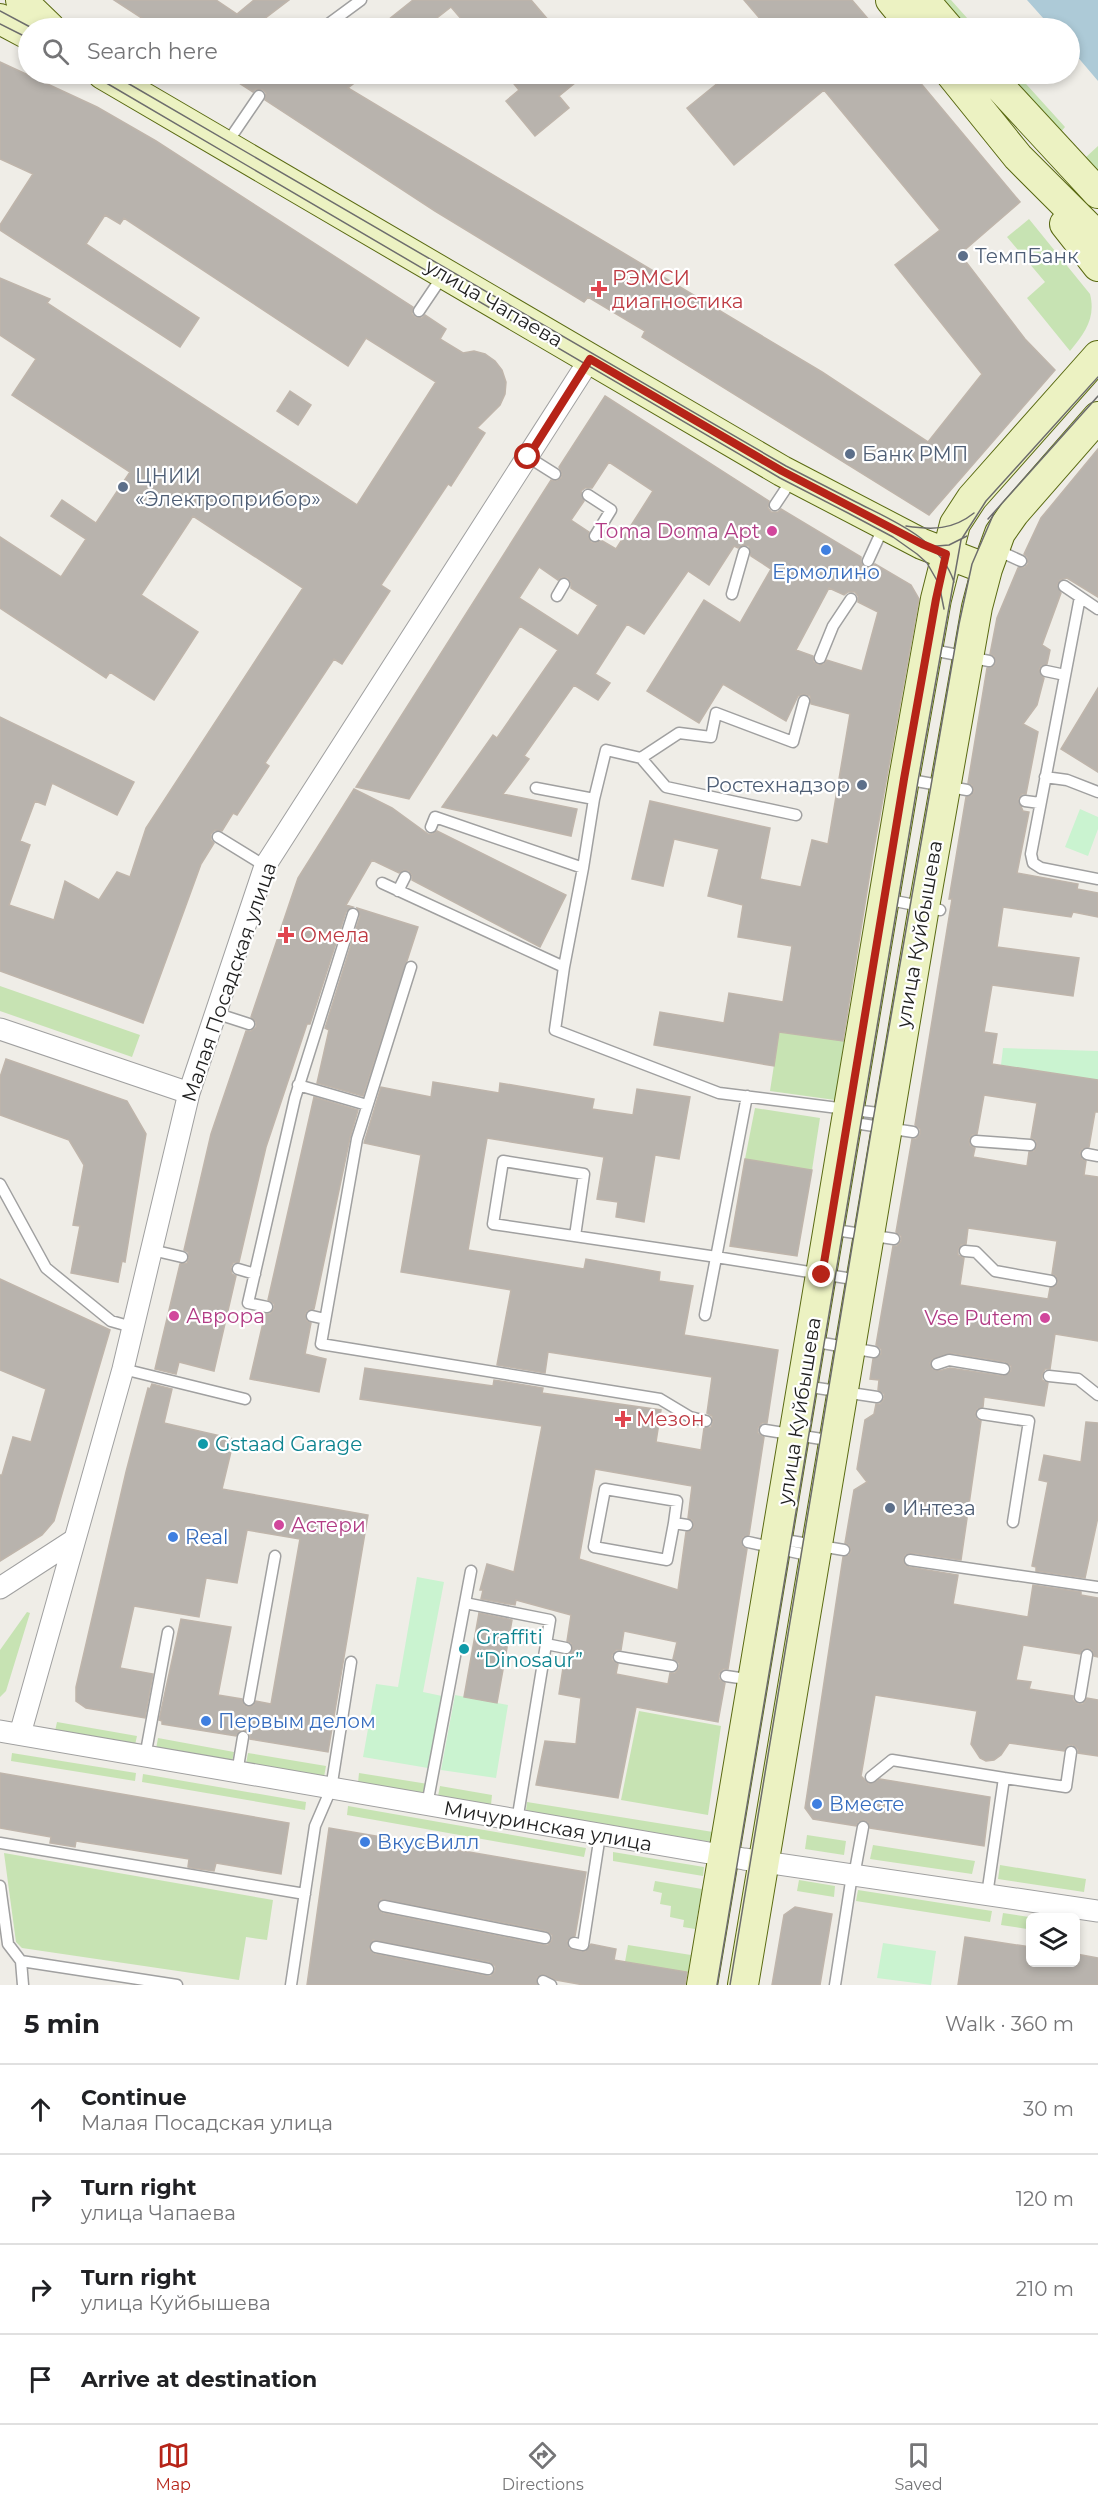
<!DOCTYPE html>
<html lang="en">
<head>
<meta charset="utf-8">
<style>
  :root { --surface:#fff; --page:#f2f2f2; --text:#202124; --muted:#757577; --line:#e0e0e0; --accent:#b62418 }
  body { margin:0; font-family:Montserrat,sans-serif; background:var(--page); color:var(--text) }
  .controls { position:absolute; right:18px; bottom:18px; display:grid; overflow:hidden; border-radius:9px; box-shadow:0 3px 9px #0003 }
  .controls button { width:54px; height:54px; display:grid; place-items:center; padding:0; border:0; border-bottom:2px solid var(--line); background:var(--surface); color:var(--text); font:30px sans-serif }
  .stop { position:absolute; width:18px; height:18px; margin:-14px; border:4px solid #b62418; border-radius:50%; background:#fff }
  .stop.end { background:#b62418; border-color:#fff; box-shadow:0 2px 6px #0008 }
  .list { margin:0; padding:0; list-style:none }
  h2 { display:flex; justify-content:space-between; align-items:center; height:78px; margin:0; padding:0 24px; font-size:26px }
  h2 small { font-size:20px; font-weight:400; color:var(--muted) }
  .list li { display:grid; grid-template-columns:39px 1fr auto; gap:18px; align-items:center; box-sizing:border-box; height:90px; padding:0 24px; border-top:2px solid var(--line) }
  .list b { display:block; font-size:22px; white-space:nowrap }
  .list p { margin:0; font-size:20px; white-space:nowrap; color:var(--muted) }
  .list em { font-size:20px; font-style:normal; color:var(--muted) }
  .icon { flex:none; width:33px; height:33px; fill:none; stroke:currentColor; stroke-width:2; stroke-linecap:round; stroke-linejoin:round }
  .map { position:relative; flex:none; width:1098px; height:1985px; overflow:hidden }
  .search { position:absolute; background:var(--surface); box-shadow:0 3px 9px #0003; left:18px; right:18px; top:18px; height:66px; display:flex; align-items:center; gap:15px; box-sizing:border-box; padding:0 21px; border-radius:33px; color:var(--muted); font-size:22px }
  .sheet { height:438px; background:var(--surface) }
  nav { display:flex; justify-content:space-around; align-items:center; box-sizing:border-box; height:84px; border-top:2px solid var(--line); background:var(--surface); font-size:16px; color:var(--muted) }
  nav a { display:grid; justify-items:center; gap:3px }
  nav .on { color:var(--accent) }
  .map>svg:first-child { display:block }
  .grass { fill:#c7e3b3 }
  .park { fill:#caf3d0 }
  .water { fill:#adcad7 }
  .building { fill:#b8b3ad; stroke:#bfb5ab; stroke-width:1.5; fill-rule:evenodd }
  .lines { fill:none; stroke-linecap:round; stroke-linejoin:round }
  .lane-casing { stroke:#a0a0a0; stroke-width:13 }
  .street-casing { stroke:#a0a0a0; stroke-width:23 }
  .secondary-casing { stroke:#5a6a12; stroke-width:32 }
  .lane { stroke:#fff; stroke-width:10 }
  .street { stroke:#fff; stroke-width:21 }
  .secondary { stroke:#ecf2c2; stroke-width:30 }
  .tram { stroke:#6d6d6d; stroke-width:1.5 }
  .route { stroke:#b62418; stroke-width:8 }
  .service-dot { fill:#5c6f8a; stroke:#fff; stroke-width:2 }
  .health-dot { fill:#e0444e; stroke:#fff; stroke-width:2 }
  .hotel-dot { fill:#d1479c; stroke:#fff; stroke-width:2 }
  .shop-dot { fill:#3f7fe0; stroke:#fff; stroke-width:2 }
  .culture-dot { fill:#0f9aa8; stroke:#fff; stroke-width:2 }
  .labels { text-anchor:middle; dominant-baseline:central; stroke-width:4.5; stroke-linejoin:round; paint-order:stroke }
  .service-label { font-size:20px; fill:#4e5e75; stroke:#fff; text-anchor:start }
  .health-label { font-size:20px; fill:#be3a42; stroke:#fff; text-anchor:start }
  .street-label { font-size:20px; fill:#1f1f1f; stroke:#fff }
  .hotel-label { font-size:20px; fill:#b23c85; stroke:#fff; text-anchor:end }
  .shop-label { font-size:20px; fill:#366cbe; stroke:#fff; text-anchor:start }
  .culture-label { font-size:20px; fill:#0d838f; stroke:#fff; text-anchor:start }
</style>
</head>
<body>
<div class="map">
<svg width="1098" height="1985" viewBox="0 0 1098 1985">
  <rect width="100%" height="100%" fill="#efede7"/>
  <path class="grass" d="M941 0H951L976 28H966Z
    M1007 74H1017L1065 127 1060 133Z
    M1098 146V171L1085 158Z
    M1029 219 1090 294C1096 318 1085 333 1070 351L1027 298 1045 282 1007 237Z
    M0 986 140 1035 132 1057 0 1011Z
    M779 1032 844 1041 835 1100 770 1091Z
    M755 1108 820 1118 812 1170 745 1159Z
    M27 1612 30 1613 6 1691 0 1697V1650Z
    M639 1711 721 1726 708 1815 621 1800Z
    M57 1722 137 1736 135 1745 55 1731Z
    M158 1738 234 1752 232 1762 156 1749Z
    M12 1753 136 1773 135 1781 11 1761Z
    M248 1753 326 1766 324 1777 246 1764Z
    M359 1773 428 1784 426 1794 358 1783Z
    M143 1774 306 1802 305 1810 142 1782Z
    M440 1786 492 1795 491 1805 438 1796Z
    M527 1802 713 1832 711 1842 526 1811Z
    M348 1806 586 1848 584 1857 347 1815Z
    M807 1835 846 1841 844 1855 805 1849Z
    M873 1845 975 1861 972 1874 870 1859Z
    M613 1852 704 1867 703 1876 613 1861Z
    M4 1853 273 1900 267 1940 246 1937 239 1980 22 1948 16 1942Z
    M1000 1865 1086 1879 1084 1892 998 1879Z
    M799 1880 835 1886 834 1897 797 1891Z
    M655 1881 702 1889 695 1929 683 1927 684 1920 670 1917 671 1906 660 1904 662 1893 653 1891Z
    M858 1890 992 1911 990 1922 856 1901Z
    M1003 1913 1029 1917 1027 1929 1001 1925Z
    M628 1945 691 1955 688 1973 625 1962Z"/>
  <path class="park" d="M1080 809 1098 817V829L1088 856 1065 847Z
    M1003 1048 1098 1051V1080L1001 1065Z
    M417 1577 444 1582 423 1692 442 1696 428 1768 363 1757 376 1684 398 1687Z
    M455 1695 508 1705 496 1778 441 1770Z
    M883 1943 936 1951 931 1985 877 1978Z"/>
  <path class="water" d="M1027 0H1098V81L1070 48V28H1052Z"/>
  <path class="building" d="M114 0H216L237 14 254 0H289L255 26 259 28H157Z
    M413 0H531L555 28H469L451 7 424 28H378Z
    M744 0H852L876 28H768Z
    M0 62 97 107 156 141 413 307 412 314 415 317 422 318 425 315 446 329 440 339 463 353 474 351 485 354 495 361 502 370 506 382 505 394 500 405 477 428 485 433 451 486 448 484 381 585 390 591 342 664 334 659 265 763 269 766 237 815 233 813 222 831 215 830 211 834V840L214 843 201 864 143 1023 0 971V717L134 782 117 815 52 783 45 805 35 801 20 841 30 845 9 905 54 920 65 881 99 900 117 872 130 877 146 828 303 588 193 516 141 595 198 632 154 700 110 672 106 678 0 608V537L61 577 86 539 51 516 62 500 96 523 130 472 12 395 36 359 0 335V278L50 299 47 303 357 505 436 382 366 338 348 366 124 218 120 224 105 215 86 244 199 318 180 347 0 230V225L33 174 0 159Z
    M225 74H366L348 88 822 372 928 442 982 374 895 265 940 230 824 90 734 165 687 108 729 74H913L1020 202 960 254 1025 339 1055 370 929 515 642 337 645 331 588 297 584 302 435 211 265 100 266 93 263 90 256 89 253 92Z
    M506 74H586L559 96 569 108 535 136 506 101 519 90Z
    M290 391 311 405 298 425 277 411Z
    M605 396 769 501 768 508 771 512H778L781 509 861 557V562L864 568H869L875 564 911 585 919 599 873 854 843 1041 779 1032 774 1066 654 1045 660 1012 724 1023 729 993 783 1002 792 946 738 937 743 905 708 896 719 849 674 839 663 886 632 879 650 801 770 828 760 879 801 887 812 840 828 844 850 714 811 704 810 696 803 694 798 696 786 721 723 684 699 723 647 691 704 600 740 623 771 569 751 556 749 546 743 545 738 548 734 546 709 585 688 571 644 634 627 624 595 674 610 683 598 700 574 685 524 756 529 759 503 794 577 809 571 836 442 807 493 735 497 738 558 650 520 626 409 799 356 787 551 480 555 481 561 478 562 474 559 467ZM609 462 653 491 616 549 601 540 595 543 591 542 588 536 589 532 571 520 584 501 581 491 585 488H592ZM539 567 558 580 563 577 568 578 571 583V588L598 605 578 636 519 598ZM829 588 844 595 848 592H855L858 596V602L878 612 862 671 827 660 824 664 818 665 814 662 813 656 796 650Z
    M1098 449V597L1067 578 1060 580 1057 585 1061 593 1042 645 1050 650 1047 664 1041 666 1039 670 1044 678 1037 705 1023 724 1038 732 1026 794H1022L1018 799 1023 811 1029 812 1017 873 1078 884 1077 889 1098 893V917L1073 912 1071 917 1003 907 997 947 1079 958 1073 996 992 985 984 1032 997 1034 992 1064 1098 1080V1112H1095L1089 1147 1082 1149 1080 1153 1082 1159 1086 1161 1084 1175 1098 1177V1341L1055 1334 1050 1369H1045L1042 1375V1380L1048 1383 1044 1406 984 1397 983 1407 977 1409 975 1413 977 1419 981 1421 961 1560 911 1553 905 1555 903 1560 905 1565 909 1567 958 1575 953 1604 1028 1617 1033 1585 1081 1592V1595L1098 1598V1657L1094 1656 1092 1650 1088 1648 1082 1650 1080 1654 1023 1645 1016 1680 1031 1682 1029 1689 1073 1696V1700L1078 1704H1083L1087 1698 1098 1700V1756L1078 1753V1749L1073 1745H1068L1064 1751 1009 1743 1001 1755 994 1760 986 1761 980 1758 971 1744 977 1711 875 1695 861 1776 869 1784 880 1779 990 1797 984 1846 870 1828 868 1822 864 1820 858 1822 856 1826 813 1819 805 1808 843 1557 849 1555 851 1551 849 1545 845 1543 854 1490 867 1482 857 1469 865 1420 874 1414 876 1404H880L884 1399V1394L878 1390 879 1380 870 1379 873 1359 881 1354V1349L876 1345 893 1246H897L901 1241V1236L896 1232 912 1139H916L920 1134V1129L915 1125 952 899H949L966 797 972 795 974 791 972 785 968 783 987 668 994 666 996 662 994 656 990 654 997 618 1018 568 1025 567 1028 564 1027 557 1024 554 1041 518ZM984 1095 1037 1103 1031 1138 1036 1141 1037 1146 1034 1151 1029 1152 1027 1166 973 1157 975 1148 970 1145 969 1140 972 1135 977 1134ZM968 1228 1057 1241 1052 1274 1056 1276 1058 1282 1056 1286 1050 1288 1048 1299 960 1285 964 1258 958 1255V1250L961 1245 966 1244ZM950 1353 1005 1362 1011 1366V1371L1003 1376 950 1368 939 1371 932 1369 930 1363 932 1359Z
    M1098 688V772L1061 749Z
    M354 789 392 808 428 834H433L437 831 566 895 540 947 412 880V876L409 871 404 870 399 873 372 860 346 905 353 907 346 912 310 1024H307L266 1147 239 1262 233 1263 231 1267 232 1274 236 1276 214 1371 179 1362 176 1374 155 1369 180 1264 187 1263 189 1258 188 1252 184 1250 211 1134 246 1031H251L256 1027V1022L251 1017 298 878Z
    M357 908 418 927 363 1096 317 1083 329 1030 325 1028 360 916Z
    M6 1059 127 1101 146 1134 125 1262 122 1261 118 1282 71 1273 80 1226 73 1225 84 1165 69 1140 0 1115V1077Z
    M433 1082 499 1093 500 1083 594 1099 592 1109 633 1115 637 1089 690 1097 679 1159 655 1155 644 1222 616 1217 618 1202 597 1199 604 1157 487 1138 468 1250 584 1269 586 1259 660 1272 659 1281 693 1286 684 1335 778 1350 767 1423H762L758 1428V1433L764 1437 749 1535 743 1537 741 1541 743 1547 747 1549 728 1669H723L719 1674V1679L725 1683 718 1722 636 1707 618 1798 536 1785 545 1741 576 1744 581 1698 559 1694 565 1655 571 1653 573 1649 571 1643 567 1641 571 1615 516 1600 515 1605 481 1599 483 1590H480L487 1564 514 1572 542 1426 360 1399 365 1368 493 1386 494 1380 543 1388 542 1393 661 1410 656 1442 701 1450 704 1428 711 1427 713 1422 712 1416 707 1413 712 1377 548 1352 545 1373 497 1365 511 1290 401 1272 421 1155 364 1143 381 1087 431 1097ZM595 1469 692 1486 688 1518 692 1520 694 1526 692 1530 686 1532 678 1590 579 1559ZM624 1631 677 1642 673 1659 679 1663V1668L675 1673H670L668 1684 616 1674 618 1664 612 1660V1655L616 1650H621Z
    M314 1097 358 1110 350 1138 314 1309 307 1311 305 1315 307 1321 311 1323 305 1354 326 1359 319 1392 250 1379 265 1314H270L274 1309V1304L268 1300Z
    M745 1159 812 1170 797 1256 730 1246Z
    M0 1279 110 1330 54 1521 42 1535 0 1561V1475H2L13 1437 31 1442 46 1389 0 1370Z
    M152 1384 172 1389 164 1423 234 1439 222 1489 368 1515 328 1752 250 1739V1734L245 1730H240L236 1736 162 1724V1721L159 1720 181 1619 231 1627 218 1695 242 1699 244 1705 248 1707 254 1705 256 1701 271 1704 300 1539 247 1530 237 1583 206 1578 199 1617 134 1606 120 1668 153 1674 145 1718 86 1708 76 1701V1687L126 1472 148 1388 150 1389Z
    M1086 1422 1098 1423V1517L1085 1578 1036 1571V1567L1032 1566 1048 1482 1039 1480 1044 1455 1081 1462Z
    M479 1613 512 1620 497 1703 464 1697Z
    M0 1773 289 1823 281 1874 216 1863 214 1871 192 1868 188 1867 189 1859 76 1841 75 1847 50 1843 51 1837 0 1828Z
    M329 1828 586 1872 575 1936 567 1941 569 1948 585 1952 591 1944 616 1949 614 1960 687 1972 685 1985H584L556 1980 543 1974 537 1977V1985H307ZM381 1899 546 1931 552 1935V1940L548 1945H544L383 1913 377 1908ZM373 1940 489 1962 495 1966V1971L491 1976H487L375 1954 369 1949Z
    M795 1907 832 1914 820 1985H772L784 1915Z
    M965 1937 1030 1947V1962H1076V1954L1098 1958V1985H958Z"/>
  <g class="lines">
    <defs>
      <path id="lane" d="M323 28 361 0
        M227 143 259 96
        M419 311 444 274
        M528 457 555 474
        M588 495 611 510 595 536
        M775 505 793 478
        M997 550 1021 561
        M868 561 884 526
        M1064 586 1098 609
        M732 594 744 552
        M557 596 564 584
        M1080 597 1031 854 1033 863 1041 868 1098 879
        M927 649 989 661
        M820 658 833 626 851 599
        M1046 671 1065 675
        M641 758 666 787 796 815
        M1045 777 1067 780 1098 792
        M905 779 967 790
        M536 788 594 799 606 750 641 758 679 733 711 737 716 713 793 742 804 701
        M1025 801 1040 803
        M431 827 435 817 583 868 564 967
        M218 837 265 866
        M583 868 594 799
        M382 883 564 967 555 1030 719 1093 886 1114
        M398 891 405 877
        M885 899 940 910
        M411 967 357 1139 321 1344 660 1399 690 1417 706 1421
        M215 1013 249 1024
        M298 1085 367 1105
        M848 1122 913 1132
        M976 1141 1030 1145
        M1087 1154 1098 1156
        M0 1184 46 1268 111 1321 132 1327
        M829 1229 894 1239
        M575 1236 584 1174 503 1161 493 1224 710 1256 716 1257 859 1280
        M152 1250 182 1257
        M965 1251 976 1252 995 1271 1051 1281
        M238 1269 255 1274
        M267 1307 248 1303 295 1098 353 914
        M705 1315 747 1096
        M312 1316 325 1319
        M811 1341 874 1352
        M937 1364 949 1360 1004 1369
        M123 1369 245 1399
        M1049 1376 1078 1379 1098 1395
        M804 1386 877 1397
        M982 1414 1029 1421 1013 1522
        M765 1430 834 1441
        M674 1523 667 1560 594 1547 605 1489 677 1501 674 1523 687 1525
        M779 1539 844 1550
        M748 1542 812 1556
        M910 1560 1097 1587
        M465 1603 550 1620 517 1821
        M546 1644 566 1648
        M619 1657 672 1666
        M726 1676 753 1680
        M1080 1697 1087 1655
        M249 1700 275 1556
        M145 1757 168 1632
        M237 1773 243 1737
        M871 1777 892 1760 1004 1778
        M427 1805 471 1571
        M0 1843 305 1894
        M854 1876 863 1827
        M0 1886 8 1944 21 1961
        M987 1895 1004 1778 1066 1787 1071 1752
        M384 1906 545 1938
        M574 1943 583 1945 600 1835
        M376 1947 488 1969
        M543 1981 551 1985
        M23 1985 21 1961 177 1985
        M291 1985 315 1826 331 1789 351 1662
        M835 1985 852 1875"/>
      <path id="street" d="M0 1029 189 1093
        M0 1588 74 1540
        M0 1731 744 1859 1098 1911
        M20 1734 123 1369 189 1093 265 866 590 359"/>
      <path id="secondary" d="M21 0 50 28
        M891 0 914 28
        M924 0 948 28
        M0 19 28 34
        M103 74 782 471 922 544 987 569
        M951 74 1018 157 1098 237
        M988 74 1098 193
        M1065 224 1098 266
        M702 1985 904 779 936 599 955 524 972 498 1098 356
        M743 1985 924 907 977 607 987 569 1000 533 1014 513 1098 417"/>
    </defs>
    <use href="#lane" class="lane-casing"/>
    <use href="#street" class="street-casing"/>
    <use href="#secondary" class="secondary-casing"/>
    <use href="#lane" class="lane"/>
    <use href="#street" class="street"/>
    <use href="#secondary" class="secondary"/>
    <path class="tram" d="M0 11 32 28
      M0 24 28 38
      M91 74 780 478 848 513 893 537 917 554 927 563 939 584 944 609
      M112 74 786 466C809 478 833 490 856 502 893 521 940 539 954 582
      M988 519 1098 396
      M906 526C932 530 953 530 974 513
      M925 547 949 545 967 536
      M717 1985 918 781 961 540 986 501 1098 377
      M730 1985 872 1126 959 624 972 564 994 513"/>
  </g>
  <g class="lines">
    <path class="route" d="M528 457 590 359 782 471 922 544 946 554 936 599 904 779 822 1275"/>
  </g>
  <g class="service-dot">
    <circle cx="963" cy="256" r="6"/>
    <circle cx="850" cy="454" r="6"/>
    <circle cx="123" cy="487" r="6"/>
    <circle cx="862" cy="785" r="6"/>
    <circle cx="890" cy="1508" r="6"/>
  </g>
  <g class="health-dot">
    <path d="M596 280h6v6h6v6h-6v6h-6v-6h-6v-6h6z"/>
    <path d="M283 926h6v6h6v6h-6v6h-6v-6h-6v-6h6z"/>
    <path d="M620 1410h6v6h6v6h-6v6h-6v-6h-6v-6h6z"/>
  </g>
  <g class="hotel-dot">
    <circle cx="772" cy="531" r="6"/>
    <circle cx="174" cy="1316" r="6"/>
    <circle cx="1045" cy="1318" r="6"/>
    <circle cx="279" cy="1525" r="6"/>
  </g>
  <g class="shop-dot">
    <circle cx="826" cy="550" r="6"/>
    <circle cx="173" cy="1537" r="6"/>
    <circle cx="206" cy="1721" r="6"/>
    <circle cx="817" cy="1804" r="6"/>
    <circle cx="365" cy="1842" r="6"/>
  </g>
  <g class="culture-dot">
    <circle cx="203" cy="1444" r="6"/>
    <circle cx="464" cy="1649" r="6"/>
  </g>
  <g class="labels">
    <g class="service-label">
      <text x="975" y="256">ТемпБанк</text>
      <text x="862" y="454">Банк РМП</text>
      <text x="135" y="476">ЦНИИ<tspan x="135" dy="23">«Электроприбор»</tspan></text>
      <text x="850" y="785" text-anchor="end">Ростехнадзор</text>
      <text x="902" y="1508">Интеза</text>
    </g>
    <g class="health-label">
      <text x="612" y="278">РЭМСИ<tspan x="612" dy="23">диагностика</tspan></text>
      <text x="300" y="935">Омела</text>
      <text x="636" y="1419">Мезон</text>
    </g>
    <g class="street-label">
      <text transform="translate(494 303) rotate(30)">улица Чапаева</text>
      <text transform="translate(919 934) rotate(-80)">улица Куйбышева</text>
      <text transform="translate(229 982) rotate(-71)">Малая Посадская улица</text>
      <text transform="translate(799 1411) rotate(-81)">улица Куйбышева</text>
      <text transform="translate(548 1826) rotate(10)">Мичуринская улица</text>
    </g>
    <g class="hotel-label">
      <text x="760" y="531">Toma Doma Apt</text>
      <text x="186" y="1316" text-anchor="start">Аврора</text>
      <text x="1033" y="1318">Vse Putem</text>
      <text x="291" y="1525" text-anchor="start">Астери</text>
    </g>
    <g class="shop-label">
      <text x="826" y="572" text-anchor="middle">Ермолино</text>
      <text x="185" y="1537">Real</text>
      <text x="218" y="1721">Первым делом</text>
      <text x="829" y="1804">Вместе</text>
      <text x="377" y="1842">ВкусВилл</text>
    </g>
    <g class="culture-label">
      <text x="215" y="1444">Gstaad Garage</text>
      <text x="476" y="1637">Graffiti<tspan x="476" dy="23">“Dinosaur”</tspan></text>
    </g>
  </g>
</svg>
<div class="controls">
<button><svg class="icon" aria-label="layers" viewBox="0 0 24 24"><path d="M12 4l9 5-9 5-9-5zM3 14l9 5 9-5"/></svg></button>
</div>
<div class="stop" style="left:528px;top:457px"></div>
<div class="stop end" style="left:822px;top:1275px"></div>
<div class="search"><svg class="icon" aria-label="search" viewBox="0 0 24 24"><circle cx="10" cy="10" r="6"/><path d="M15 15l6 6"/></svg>Search here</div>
</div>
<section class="sheet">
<h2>5 min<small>Walk · 360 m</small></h2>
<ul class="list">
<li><svg class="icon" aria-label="ahead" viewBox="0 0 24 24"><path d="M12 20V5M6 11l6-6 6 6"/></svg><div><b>Continue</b><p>Малая Посадская улица</p></div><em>30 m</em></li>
<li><svg class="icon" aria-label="right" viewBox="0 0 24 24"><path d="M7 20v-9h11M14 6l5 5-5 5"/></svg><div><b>Turn right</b><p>улица Чапаева</p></div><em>120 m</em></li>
<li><svg class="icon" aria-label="right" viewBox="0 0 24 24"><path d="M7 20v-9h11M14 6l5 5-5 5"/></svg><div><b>Turn right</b><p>улица Куйбышева</p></div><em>210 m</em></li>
<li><svg class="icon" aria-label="arrive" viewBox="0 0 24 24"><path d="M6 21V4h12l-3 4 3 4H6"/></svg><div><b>Arrive at destination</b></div></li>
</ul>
</section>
<nav>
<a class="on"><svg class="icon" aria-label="map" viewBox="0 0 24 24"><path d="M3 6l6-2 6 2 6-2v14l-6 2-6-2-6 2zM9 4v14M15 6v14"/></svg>Map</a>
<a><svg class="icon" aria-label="directions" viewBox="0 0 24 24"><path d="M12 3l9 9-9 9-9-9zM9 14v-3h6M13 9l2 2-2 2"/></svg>Directions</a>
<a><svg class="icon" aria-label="saved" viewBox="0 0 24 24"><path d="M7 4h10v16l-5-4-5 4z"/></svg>Saved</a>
</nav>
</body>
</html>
